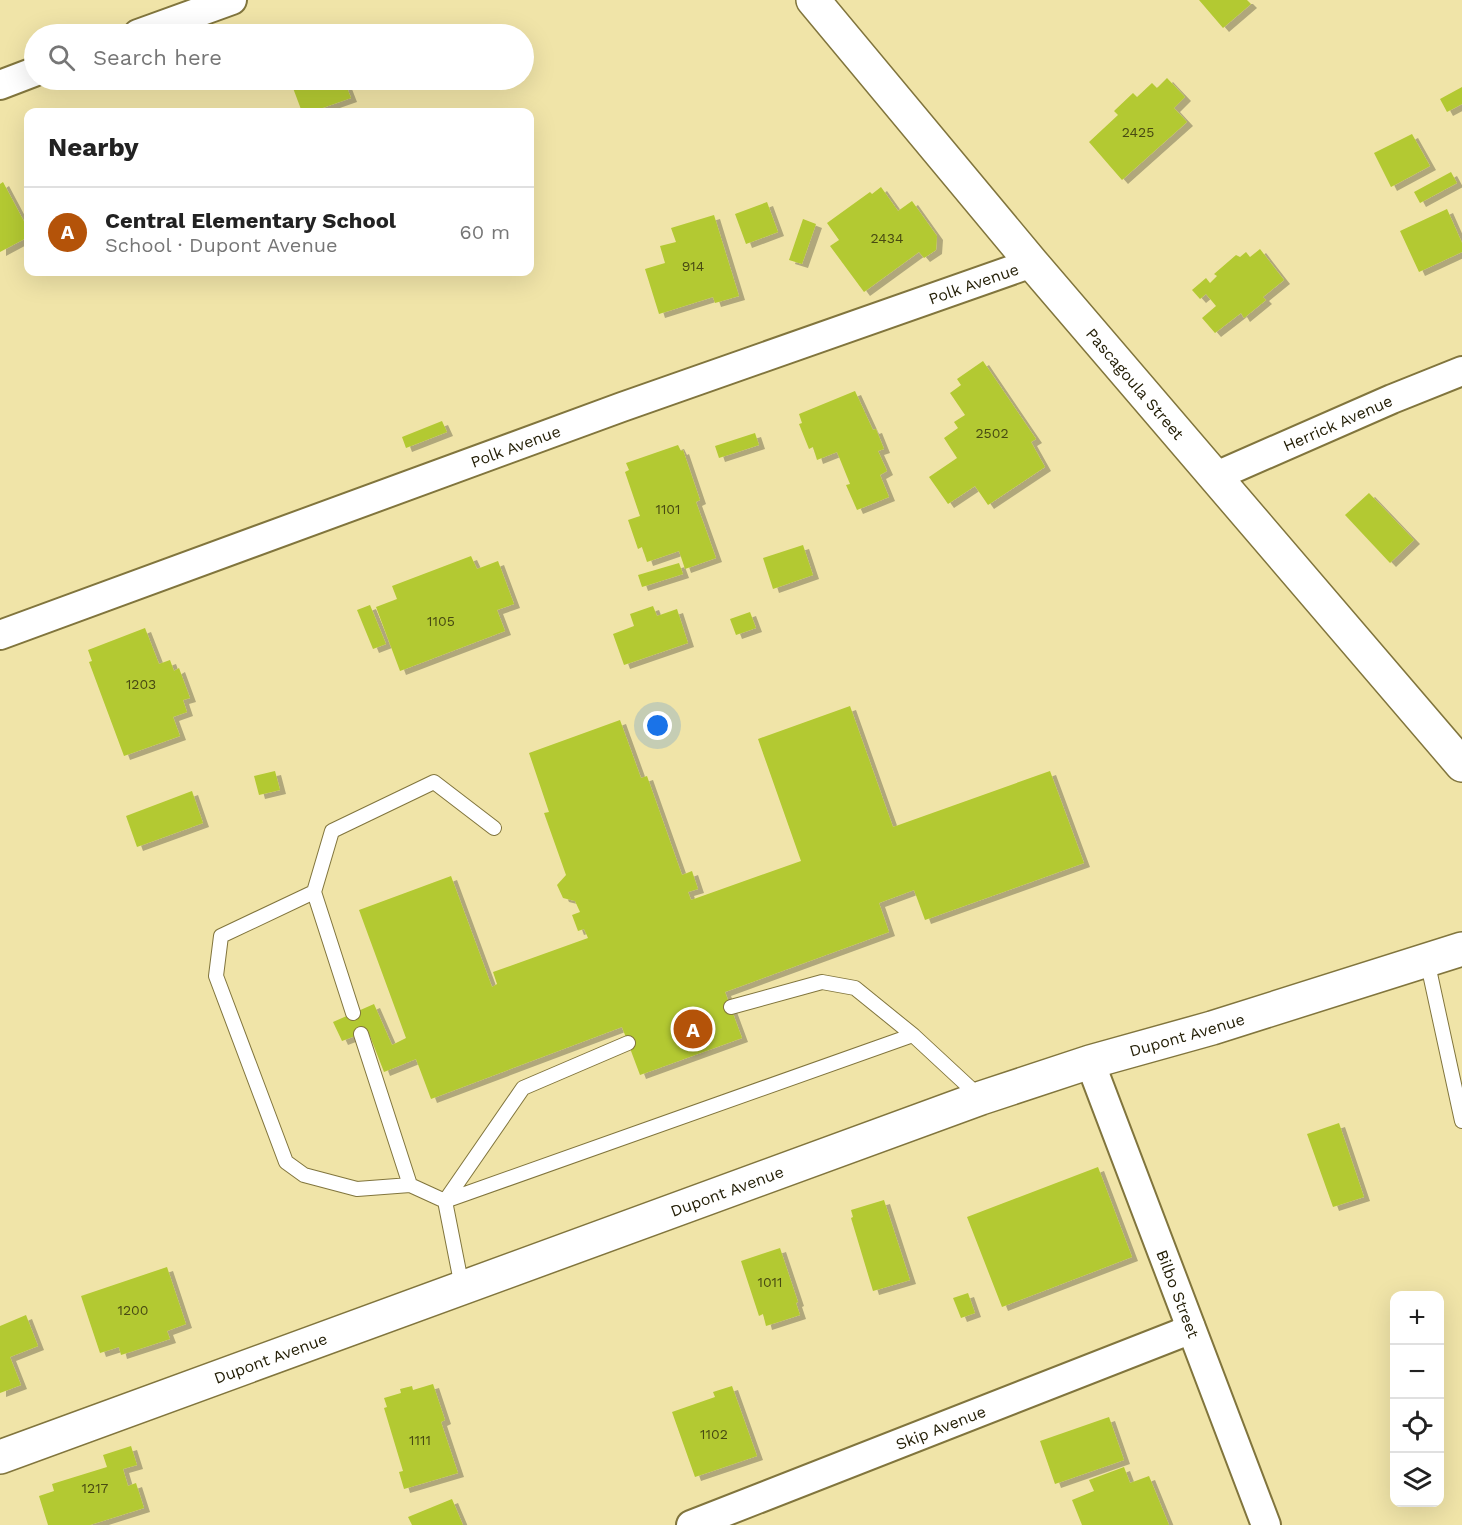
<!DOCTYPE html>
<html lang="en">
<head>
<meta charset="utf-8">
<style>
  :root { --surface:#fff; --page:#f6f6f6; --text:#222; --muted:#767676; --line:#e0e0e0; --accent:#b45309 }
  body { margin:0; font-family:"Work Sans",sans-serif; background:var(--page); color:var(--text) }
  .controls { position:absolute; right:18px; bottom:18px; display:grid; overflow:hidden; border-radius:12px; box-shadow:0 6px 24px #0002 }
  .controls button { width:54px; height:54px; display:grid; place-items:center; padding:0; border:0; border-bottom:2px solid var(--line); background:var(--surface); color:var(--text); font:30px sans-serif }
  .you { position:absolute; left:658px; top:726px; width:21px; height:21px; margin:-15px; border:4px solid #fff; border-radius:50%; background:#1a73e8; box-shadow:0 0 0 9px #1a73e833 }
  .badge { display:grid; place-items:center; width:39px; height:39px; border-radius:50%; background:var(--accent); color:#fff; font-size:20px; font-weight:700 }
  .pin { position:absolute; translate:-50% -50%; border:3px solid #fff; box-shadow:0 2px 6px #0006 }
  .list { margin:0; padding:0; list-style:none }
  h2 { display:flex; justify-content:space-between; align-items:center; height:78px; margin:0; padding:0 24px; font-size:26px }
  h2 small { font-size:20px; font-weight:400; color:var(--muted) }
  .list li { display:grid; grid-template-columns:39px 1fr auto; gap:18px; align-items:center; box-sizing:border-box; height:90px; padding:0 24px; border-top:2px solid var(--line) }
  .list b { display:block; font-size:22px; white-space:nowrap }
  .list p { margin:0; font-size:20px; white-space:nowrap; color:var(--muted) }
  .list em { font-size:20px; font-style:normal; color:var(--muted) }
  .icon { flex:none; width:33px; height:33px; fill:none; stroke:currentColor; stroke-width:2; stroke-linecap:round; stroke-linejoin:round }
  .map { position:relative; flex:none; width:1462px; height:1525px; overflow:hidden }
  .search { position:absolute; background:var(--surface); box-shadow:0 6px 24px #0002; left:24px; top:24px; width:510px; height:66px; display:flex; align-items:center; gap:15px; box-sizing:border-box; padding:0 21px; border-radius:33px; color:var(--muted); font-size:22px }
  .panel { position:absolute; background:var(--surface); box-shadow:0 6px 24px #0002; left:24px; top:108px; width:510px; height:168px; border-radius:12px }
  .map>svg:first-child { display:block }
  .building { fill:#b3c932; filter:url(#shadow) }
  .lines { fill:none; stroke-linecap:round; stroke-linejoin:round }
  .lane-casing { stroke:#81753d; stroke-width:16 }
  .street-casing { stroke:#81753d; stroke-width:32 }
  .secondary-casing { stroke:#81753d; stroke-width:36 }
  .lane { stroke:#fff; stroke-width:14 }
  .street { stroke:#fff; stroke-width:28 }
  .secondary { stroke:#fff; stroke-width:33 }
  .labels { text-anchor:middle; dominant-baseline:central; stroke-width:4.5; stroke-linejoin:round; paint-order:stroke }
  .number-label { font-size:14px; fill:#484a12 }
  .street-label { font-size:16px; fill:#252008; stroke:#f0e4a8 }
</style>
</head>
<body>
<div class="map">
<svg width="1462" height="1525" viewBox="0 0 1462 1525">
  <defs>
    <filter id="shadow"><feDropShadow dx="6" dy="4" stdDeviation="0" flood-color="#0004"/></filter>
  </defs>
  <rect width="100%" height="100%" fill="#f0e4a8"/>
  <path class="building" d="M1199 0H1247L1251 4 1223 28Z
    M1167 78 1185 97 1174 108 1187 122 1122 180 1089 142 1118 115 1114 111 1133 93 1137 97 1152 83 1157 88Z
    M290 80H344L351 98 311 112H302Z
    M1462 87V104L1447 112 1440 99Z
    M1412 134 1430 166 1391 187 1374 153Z
    M1451 172 1457 183 1420 203 1414 192Z
    M3 182 28 229V237L0 252V184Z
    M881 187 898 211 912 201 937 236 936 250 924 258 919 252 864 292 830 246 839 240 827 223 870 192 872 194Z
    M767 202 778 232 746 244 735 214Z
    M1447 209 1462 243V252L1419 272 1400 231Z
    M714 215 739 296 715 303 713 297 659 314 645 269 665 263 660 246 676 242 671 228Z
    M803 219 816 224 802 264 789 260Z
    M1260 249 1284 280 1263 297 1266 300 1244 318 1241 313 1215 333 1202 318 1216 306 1206 294 1200 299 1192 290 1206 278 1210 283 1217 276 1214 274 1236 255 1240 257 1246 252 1250 257Z
    M983 361 1036 439 1031 442 1045 467 988 505 975 486 948 504 929 477 957 458 944 438 958 428 954 422 965 415 950 393 961 385 957 379Z
    M855 391 873 430 876 429 884 449 878 451 887 471 880 475 889 497 857 510 846 485 850 484 837 452 817 460 813 447 809 449 799 424 802 423 799 414Z
    M442 421 447 432 406 448 402 437Z
    M755 433 759 445 719 458 715 446Z
    M678 445 681 451 683 450 700 500 696 502 716 558 685 569 679 551 647 562 642 547 638 549 628 520 640 516 625 472 629 470 626 463Z
    M1369 493 1414 540 1390 563 1345 515Z
    M803 545 813 575 773 589 763 558Z
    M471 556 477 569 498 561 514 604 497 610 505 631 400 671 376 607 397 599 392 586Z
    M679 563 683 574 642 587 638 575Z
    M370 605 386 644 373 649 357 610Z
    M653 606 657 616 677 609 688 643 624 665 613 634 634 626 630 614Z
    M750 612 756 628 736 635 730 619Z
    M145 628 159 664 170 660 174 671 179 668 190 698 183 700 187 712 173 717 180 736 124 756 89 662 92 661 88 650Z
    M850 706 893 827 1050 771 1084 863 925 920 914 890 879 903 889 932 725 992 742 1038 640 1075 622 1027 431 1099 416 1059 384 1072 368 1031 342 1041 333 1022 374 1004 392 1045 406 1038 359 910 451 876 492 987 497 984 493 972 588 938 584 929 578 931 572 915 580 912 575 901 563 898 557 885 566 875 544 813 549 812 529 753 620 720 641 778 647 776 682 875 692 871 698 889 688 892 691 900 801 861 758 739Z
    M275 771 280 790 259 795 254 776Z
    M192 791 203 823 137 847 126 816Z
    M1339 1123 1364 1197 1333 1207 1307 1134Z
    M1098 1167 1132 1257 1002 1307 967 1217Z
    M884 1200 910 1280 873 1291 851 1218 853 1217 851 1210Z
    M780 1248 798 1302 796 1303 800 1315 766 1326 763 1314 759 1316 741 1261Z
    M167 1267 186 1324 167 1331 170 1339 121 1355 119 1347 100 1353 81 1296Z
    M968 1293 975 1313 961 1318 953 1298Z
    M26 1315 38 1346 10 1357 21 1385 0 1393V1326Z
    M433 1384 445 1420 441 1422 458 1473 404 1489 399 1472 403 1471 384 1408 387 1407 384 1398 401 1393 400 1389 412 1386 413 1390Z
    M732 1386 757 1456 695 1477 672 1412 715 1397 713 1392Z
    M1109 1417 1124 1460 1055 1484 1040 1441Z
    M131 1446 137 1465 123 1469 128 1486 136 1483 144 1508 90 1525H48L39 1496 54 1491 52 1484 107 1467 103 1455Z
    M1124 1467 1130 1483 1149 1476 1169 1525H1082L1072 1500 1094 1491 1089 1480Z
    M452 1499 463 1525H412L408 1517Z"/>
  <g class="lines">
    <defs>
      <path id="lane" d="M314 892 332 831 434 782 494 828
        M1427 960 1462 1121
        M731 1007 822 982 855 988 913 1035 981 1098
        M353 1013 314 892 221 936 216 976 286 1162 304 1175 357 1189 410 1185 445 1201 913 1035
        M361 1034 410 1185
        M462 1287 445 1201 523 1088 628 1043"/>
      <g id="street">
        <path d="M138 34 232 0"/>
        <path d="M0 85 34 72"/>
        <path id="s1" d="M1214 477 1392 399 1462 371"/>
        <path id="s2" d="M0 635 622 407 1032 263"/>
        <path id="s3" d="M1090 1062 1266 1525"/>
        <path id="s4" d="M691 1525 1179 1334 1190 1326"/>
      </g>
      <g id="secondary">
        <path id="s5" d="M813 0 1032 263 1462 765"/>
        <path id="s6" d="M0 1457 981 1098 1090 1062 1212 1028 1462 949"/>
      </g>
    </defs>
    <use href="#lane" class="lane-casing"/>
    <use href="#street" class="street-casing"/>
    <use href="#secondary" class="secondary-casing"/>
    <use href="#lane" class="lane"/>
    <use href="#street" class="street"/>
    <use href="#secondary" class="secondary"/>
  </g>
  <g class="labels">
    <g class="number-label">
      <text x="1138" y="132">2425</text>
      <text x="887" y="238">2434</text>
      <text x="693" y="266">914</text>
      <text x="992" y="433">2502</text>
      <text x="668" y="509">1101</text>
      <text x="441" y="621">1105</text>
      <text x="141" y="684">1203</text>
      <text x="770" y="1282">1011</text>
      <text x="133" y="1310">1200</text>
      <text x="714" y="1434">1102</text>
      <text x="420" y="1440">1111</text>
      <text x="95" y="1488">1217</text>
    </g>
    <g class="street-label">
      <text stroke="none"><textPath href="#s2" startOffset="1035">Polk Avenue</textPath></text>
      <text stroke="none"><textPath href="#s5" startOffset="501">Pascagoula Street</textPath></text>
      <text stroke="none"><textPath href="#s1" startOffset="135">Herrick Avenue</textPath></text>
      <text stroke="none"><textPath href="#s2" startOffset="549">Polk Avenue</textPath></text>
      <text stroke="none"><textPath href="#s6" startOffset="1260">Dupont Avenue</textPath></text>
      <text stroke="none"><textPath href="#s6" startOffset="774">Dupont Avenue</textPath></text>
      <text stroke="none"><textPath href="#s3" startOffset="248">Bilbo Street</textPath></text>
      <text stroke="none"><textPath href="#s6" startOffset="288">Dupont Avenue</textPath></text>
      <text stroke="none"><textPath href="#s4" startOffset="268">Skip Avenue</textPath></text>
    </g>
  </g>
</svg>
<div class="controls">
<button>+</button>
<button>−</button>
<button><svg class="icon" aria-label="locate" viewBox="0 0 24 24"><circle cx="12" cy="12" r="6"/><path d="M12 2v4M12 18v4M2 12h4M18 12h4"/></svg></button>
<button><svg class="icon" aria-label="layers" viewBox="0 0 24 24"><path d="M12 4l9 5-9 5-9-5zM3 14l9 5 9-5"/></svg></button>
</div>
<div class="you"></div>
<div class="pin badge" style="left:693px;top:1029px">A</div>
<div class="search"><svg class="icon" aria-label="search" viewBox="0 0 24 24"><circle cx="10" cy="10" r="6"/><path d="M15 15l6 6"/></svg>Search here</div>
<section class="panel">
<h2>Nearby<small></small></h2>
<ul class="list">
<li><span class="badge">A</span><div><b>Central Elementary School</b><p>School · Dupont Avenue</p></div><em>60 m</em></li>
</ul>
</section>
</div>
</body>
</html>
